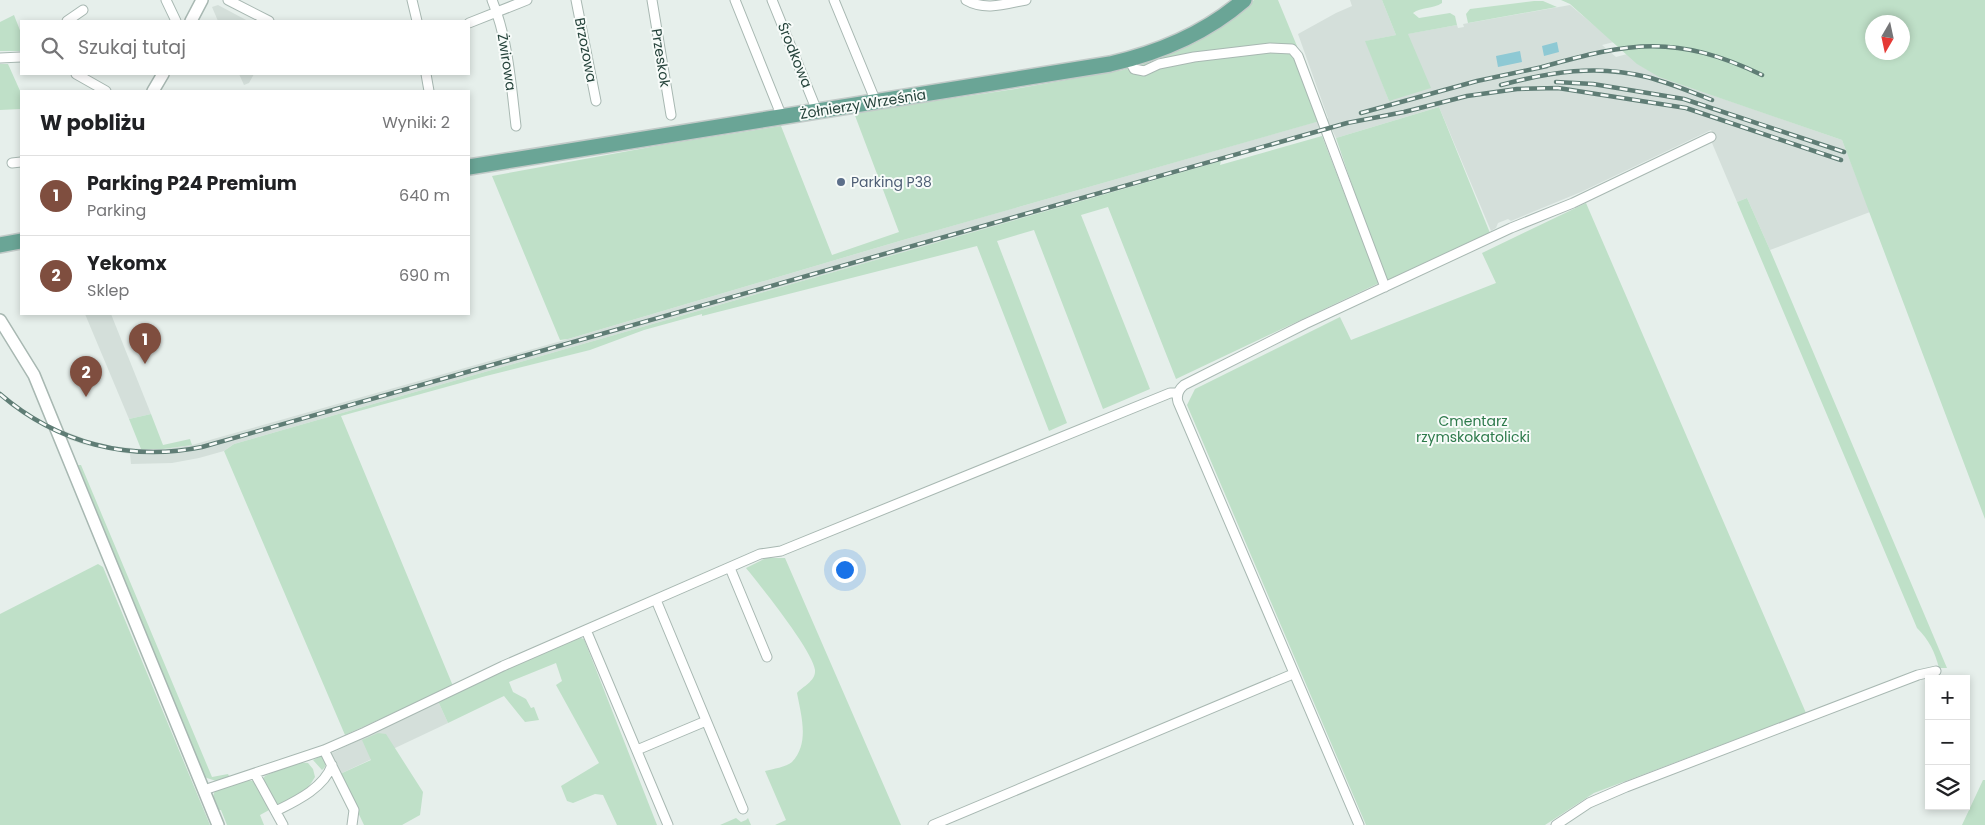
<!DOCTYPE html>
<html lang="pl">
<head>
<meta charset="utf-8">
<style>
  :root { --surface:#fff; --page:#f6f6f6; --text:#202124; --muted:#757577; --line:#e0e0e0; --accent:#7f4e3f }
  body { margin:0; font-family:Poppins,sans-serif; background:var(--page); color:var(--text) }
  .controls { position:absolute; right:15px; bottom:15px; display:grid; overflow:hidden; border-radius:0px; box-shadow:0 2px 8px #0003 }
  .controls button { width:45px; height:45px; display:grid; place-items:center; padding:0; border:0; border-bottom:1px solid var(--line); background:var(--surface); color:var(--text); font:25px sans-serif }
  .compass { position:absolute; left:1865px; top:15px; width:45px; height:45px; border-radius:50%; background:var(--surface); box-shadow:0 2px 8px #0003; rotate:189deg }
  .you { position:absolute; left:844px; top:569px; width:18px; height:18px; margin:-12px; border:4px solid #fff; border-radius:50%; background:#1a73e8; box-shadow:0 0 0 8px #1a73e833 }
  .badge { display:grid; place-items:center; width:32px; height:32px; border-radius:50%; background:var(--accent); color:#fff; font-size:16px; font-weight:700 }
  .pin { position:absolute; translate:-50% -41px; filter:drop-shadow(0 1px 2px #0008) }
  .pin::after { content:''; position:absolute; top:26px; width:18px; height:15px; background:inherit; clip-path:polygon(0 0,100% 0,50% 100%) }
  .list { margin:0; padding:0; list-style:none }
  h2 { display:flex; justify-content:space-between; align-items:center; height:65px; margin:0; padding:0 20px; font-size:21px }
  h2 small { font-size:16px; font-weight:400; color:var(--muted) }
  .list li { display:grid; grid-template-columns:32px 1fr auto; gap:15px; align-items:center; box-sizing:border-box; height:80px; padding:0 20px; border-top:1px solid var(--line) }
  .list b { display:block; font-size:19px; white-space:nowrap }
  .list p { margin:0; font-size:16px; white-space:nowrap; color:var(--muted) }
  .list em { font-size:16px; font-style:normal; color:var(--muted) }
  .icon { flex:none; width:28px; height:28px; fill:none; stroke:currentColor; stroke-width:2; stroke-linecap:round; stroke-linejoin:round }
  .map { position:relative; flex:none; width:1985px; height:825px; overflow:hidden }
  .search { position:absolute; background:var(--surface); box-shadow:0 2px 8px #0003; left:20px; top:20px; width:450px; height:55px; display:flex; align-items:center; gap:12px; box-sizing:border-box; padding:0 18px; border-radius:0px; color:var(--muted); font-size:19px }
  .panel { position:absolute; background:var(--surface); box-shadow:0 2px 8px #0003; left:20px; top:90px; width:450px; height:225px; border-radius:0px }
  .map>svg:first-child { display:block }
  .built { fill:#d4dfda }
  .green { fill:#bfe0c8; fill-rule:evenodd }
  .water { fill:#8ec9d4 }
  .lines { fill:none; stroke-linecap:round; stroke-linejoin:round }
  .minor-casing { stroke:#a8b8b2; stroke-width:11 }
  .tertiary-casing { stroke:#a8b8b2; stroke-width:14 }
  .primary-casing { stroke:#c2cac8; stroke-width:18 }
  .minor { stroke:#fff; stroke-width:9 }
  .tertiary { stroke:#fff; stroke-width:11 }
  .primary { stroke:#6aa596; stroke-width:15 }
  .rail-casing { stroke:#5f7d75; stroke-width:4.5 }
  .rail { stroke:#f7fbf9; stroke-width:2.5; stroke-dasharray:8; stroke-linecap:butt }
  .service-dot { fill:#5c6f8a; stroke:#f7fbf9; stroke-width:2 }
  .labels { text-anchor:middle; dominant-baseline:central; stroke-width:4; stroke-linejoin:round; paint-order:stroke }
  .street-label { font-size:14px; fill:#24423a; stroke:#f7fbf9 }
  .service-label { font-size:14px; fill:#4e5e75; stroke:#f7fbf9; text-anchor:start }
  .park-label { font-size:14px; fill:#2d7a4b; stroke:#f7fbf9 }
</style>
</head>
<body>
<div class="map">
<svg width="1985" height="825" viewBox="0 0 1985 825">
  <rect width="100%" height="100%" fill="#e6efeb"/>
  <path class="built" d="M1350 0H1382L1396 35 1366 41 1389 101 1407 34 1457 25 1458 28 1464 27 1463 24 1570 5 1614 42 1602 45 1616 57 1627 54 1638 64 1660 77 1842 140 1870 212 1770 250 1747 198 1737 202 1712 143 1716 138 1711 130 1581 192 1511 221 1508 219 1498 223 1496 228 1491 231 1439 107 1336 138 1327 119 1328 118 1298 34 1336 13 1352 6Z
    M218 5 248 21H218L212 7Z
    M239 74H254L249 83 244 85Z
    M1319 121 1322 132 234 444 224 451 199 458 172 463 131 464 130 454 85 445 65 438 62 430 88 440 112 446 141 449H163L192 445 568 339 903 240Z
    M85 314H111L151 414 129 419Z
    M438 701 448 723 340 774 330 754Z"/>
  <path class="green" d="M1254 0H1278L1327 119 903 240 568 339 560 340 492 176 667 144 781 126 832 255 899 232 854 113 1015 89 1123 70 1209 33Z
    M1382 0H1442V3C1433 9 1421 7 1413 13L1419 18 1450 13 1455 16 1457 25 1408 34 1431 88 1389 101 1365 41 1396 35Z
    M1561 0H1985V519L1842 140 1659 77 1637 64 1570 4ZM1902 22V52H1872V22Z
    M1534 1H1543L1557 7 1468 23 1466 14 1470 9Z
    M14 15 21 33V51H0V22Z
    M0 64H8L21 93V109L0 110Z
    M1439 107 1490 233 1388 284 1368 232 1336 138Z
    M1322 136 1379 283 1176 379 1108 207 1081 215 1150 389 1103 409 1034 230 997 241 1067 423 1049 431 977 246 702 316V314L644 330 590 350 486 376 341 416 453 686 345 735 224 451 234 444 1221 161 1220 165Z
    M1747 198 1770 250 1947 668H1939C1935 652 1929 640 1917 628L1737 202Z
    M1586 203 1806 713 1594 793 1545 825H1366L1187 405 1195 389 1340 317 1351 340 1496 283 1482 253Z
    M151 414 163 445 190 439 192 445 163 449H141L129 419Z
    M78 465H81L212 777 228 774 230 778 216 781 204 777Z
    M766 558H785L901 825H775L786 820 765 771C773 769 786 767 792 762 810 743 801 715 797 693 803 686 816 681 815 670 813 651 760 585 746 568Z
    M98 564 103 567 210 825H0V614Z
    M578 637 584 639 657 825H617L603 795 595 794 573 803 567 801 561 786 599 763 556 685 562 681 556 663 509 682 513 692 526 699 531 708 534 707 539 720 525 722 504 696 448 723 438 701Z
    M378 733 386 734 423 792 420 815 402 825H364L341 777 340 774 371 760 362 740Z
    M321 756 324 757C326 763 327 766 322 770L313 760Z
    M297 762 308 763 313 769 315 777C307 792 293 799 278 806L275 805 262 780 265 776Z
    M249 780 256 782 271 809 260 815 264 825H227L221 810H218C215 803 210 795 217 789Z
    M1983 780H1985V825H1962Z
    M736 818 741 822 746 820 748 818 751 825H720Z"/>
  <path class="water" d="M1557 42 1559 52 1544 56 1542 46Z
    M1520 51 1522 62 1498 67 1496 56Z"/>
  <g class="lines">
    <defs>
      <path id="minor" d="M166 0 176 21
        M228 0 269 21
        M412 0 417 21
        M492 0C508 39 511 84 516 126
        M576 0 596 101
        M652 0 671 115
        M735 0 782 117
        M772 0 817 111
        M834 0 876 102
        M966 0C985 11 1005 4 1026 0
        M67 21 83 10
        M469 23 527 0
        M0 58 21 57
        M1129 59 1134 69 1144 71 1159 64 1194 57 1270 48 1292 49 1298 56 1385 287
        M76 74 106 91
        M426 74 429 91
        M12 163 21 162
        M730 568 767 657
        M656 600 743 809
        M586 630 668 825
        M324 750 354 810 352 825
        M637 750 706 721
        M255 774 283 825
        M204 790 324 750 365 732 503 666 760 554 781 551 1170 393H1178
        M276 811C296 801 324 788 332 765
        M933 825 1293 674
        M1359 825 1178 402C1176 395 1178 390 1184 385L1305 324 1511 228 1573 203 1711 137
        M1556 825 1589 803 1626 787 1918 675 1936 671"/>
      <path id="tertiary" d="M191 21 202 0
        M153 91 163 74
        M0 320 34 375 218 825"/>
      <path id="primary" d="M469 167 1110 64C1158 53 1206 33 1244 0
        M0 245 21 241"/>
    </defs>
    <use href="#minor" class="minor-casing"/>
    <use href="#tertiary" class="tertiary-casing"/>
    <use href="#primary" class="primary-casing"/>
    <use href="#minor" class="minor"/>
    <use href="#tertiary" class="tertiary"/>
    <use href="#primary" class="primary"/>
    <defs>
      <path id="rail" d="M1542 67C1630 42 1676 34 1762 75
        M1556 82 1593 84 1684 99 1844 152
        M1501 85C1550 72 1597 64 1647 77 1670 83 1691 92 1712 100
        M1361 113 1477 81 1547 66
        M0 394C57 443 129 462 202 447L1347 123 1404 112 1467 96 1517 89 1558 88 1686 108 1841 160"/>
    </defs>
    <use href="#rail" class="rail-casing"/>
    <use href="#rail" class="rail"/>
  </g>
  <circle class="service-dot" cx="841" cy="182" r="5"/>
  <g class="labels">
    <g class="street-label">
      <text transform="translate(586 50) rotate(79)">Brzozowa</text>
      <text transform="translate(795 55) rotate(68)">Środkowa</text>
      <text transform="translate(661 58) rotate(81)">Przeskok</text>
      <text transform="translate(507 62) rotate(81)">Żwirowa</text>
      <text transform="translate(863 104) rotate(-9)">Żołnierzy Września</text>
    </g>
    <g class="service-label">
      <text x="851" y="182">Parking P38</text>
    </g>
    <g class="park-label">
      <text x="1473" y="421">Cmentarz<tspan x="1473" dy="16">rzymskokatolicki</tspan></text>
    </g>
  </g>
</svg>
<div class="controls">
<button>+</button>
<button>−</button>
<button><svg class="icon" aria-label="layers" viewBox="0 0 24 24"><path d="M12 4l9 5-9 5-9-5zM3 14l9 5 9-5"/></svg></button>
</div>
<svg class="compass" viewBox="-18 -18 36 36"><path d="M0-13l5 13h-10z" fill="#e53935"/><path d="M0 13l5-13h-10z" fill="#757577"/></svg>
<div class="you"></div>
<div class="pin badge" style="left:145px;top:364px">1</div>
<div class="pin badge" style="left:86px;top:397px">2</div>
<div class="search"><svg class="icon" aria-label="search" viewBox="0 0 24 24"><circle cx="10" cy="10" r="6"/><path d="M15 15l6 6"/></svg>Szukaj tutaj</div>
<section class="panel">
<h2>W pobliżu<small>Wyniki: 2</small></h2>
<ul class="list">
<li><span class="badge">1</span><div><b>Parking P24 Premium</b><p>Parking</p></div><em>640 m</em></li>
<li><span class="badge">2</span><div><b>Yekomx</b><p>Sklep</p></div><em>690 m</em></li>
</ul>
</section>
</div>
</body>
</html>
